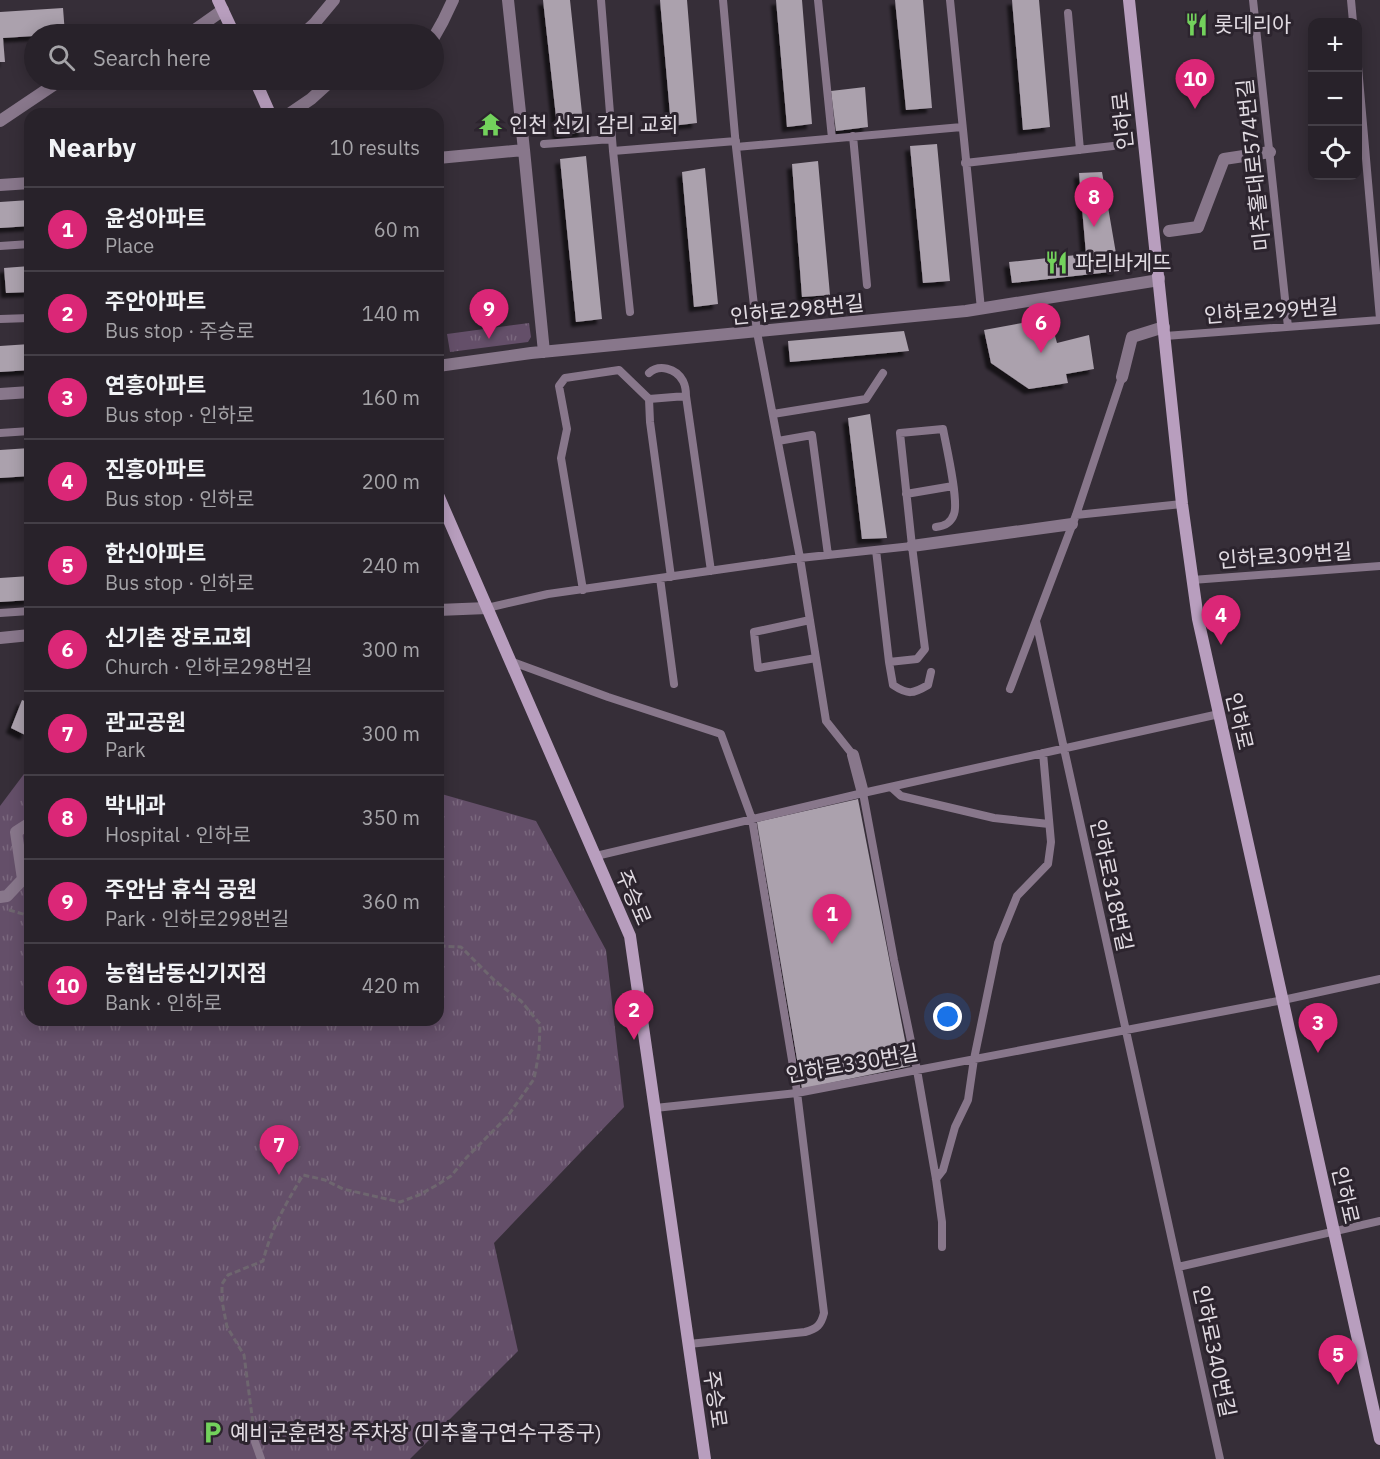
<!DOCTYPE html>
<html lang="en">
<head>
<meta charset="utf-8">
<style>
  :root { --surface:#28222a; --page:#302a32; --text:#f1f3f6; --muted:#a5a4a8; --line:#443f47; --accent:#db2777 }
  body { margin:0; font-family:"IBM Plex Sans","Noto Sans KR",sans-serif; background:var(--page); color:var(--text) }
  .controls { position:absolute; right:18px; top:18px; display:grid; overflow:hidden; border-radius:12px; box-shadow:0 3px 15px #0003 }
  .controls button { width:54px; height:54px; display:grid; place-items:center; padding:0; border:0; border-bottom:2px solid var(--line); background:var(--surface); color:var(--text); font:30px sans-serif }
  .you { position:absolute; left:948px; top:1017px; width:21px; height:21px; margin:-15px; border:4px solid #fff; border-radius:50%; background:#1a73e8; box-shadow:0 0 0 9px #1a73e833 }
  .badge { display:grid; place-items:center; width:39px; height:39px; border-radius:50%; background:var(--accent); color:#fff; font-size:20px; font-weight:700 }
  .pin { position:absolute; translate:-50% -50px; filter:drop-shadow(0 2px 3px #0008) }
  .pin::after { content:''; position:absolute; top:32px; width:21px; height:18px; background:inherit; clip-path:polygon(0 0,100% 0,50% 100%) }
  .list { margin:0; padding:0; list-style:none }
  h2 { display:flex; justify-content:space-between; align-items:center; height:78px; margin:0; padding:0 24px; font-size:26px }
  h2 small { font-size:20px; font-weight:400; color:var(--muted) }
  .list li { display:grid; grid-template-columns:39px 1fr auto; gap:18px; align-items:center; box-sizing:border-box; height:84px; padding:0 24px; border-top:2px solid var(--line) }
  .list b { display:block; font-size:22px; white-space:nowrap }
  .list p { margin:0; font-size:20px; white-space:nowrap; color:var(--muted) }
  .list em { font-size:20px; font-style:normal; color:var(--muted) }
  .icon { flex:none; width:33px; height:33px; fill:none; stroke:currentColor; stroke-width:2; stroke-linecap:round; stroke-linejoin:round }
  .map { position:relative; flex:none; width:1380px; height:1459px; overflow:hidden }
  .search { position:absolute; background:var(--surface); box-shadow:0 3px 15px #0003; left:24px; top:24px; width:420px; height:66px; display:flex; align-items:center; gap:15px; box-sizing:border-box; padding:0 21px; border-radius:33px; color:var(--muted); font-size:22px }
  .panel { position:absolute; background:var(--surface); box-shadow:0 3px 15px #0003; left:24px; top:108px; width:420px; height:918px; border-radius:18px }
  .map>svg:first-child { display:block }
  .park { fill:url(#park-tufts) }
  .building { fill:#aba1ad; filter:url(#shadow) }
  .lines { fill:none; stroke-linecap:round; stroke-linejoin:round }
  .path { stroke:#6e666f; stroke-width:3; stroke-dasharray:6 3; stroke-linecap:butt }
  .lane { stroke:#88778b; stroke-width:8 }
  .street { stroke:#88778b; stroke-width:12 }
  .secondary { stroke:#b89ebe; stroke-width:12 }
  .labels { text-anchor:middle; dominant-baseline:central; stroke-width:6; stroke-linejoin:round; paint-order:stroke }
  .poi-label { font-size:21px; fill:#e1dbe2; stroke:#2c242e; text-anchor:start }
  .street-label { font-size:21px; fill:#e1dbe2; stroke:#2c242e }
</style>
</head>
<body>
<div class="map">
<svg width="1380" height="1459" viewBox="0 0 1380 1459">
  <defs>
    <pattern id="park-tufts" width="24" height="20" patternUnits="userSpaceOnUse" patternTransform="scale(1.5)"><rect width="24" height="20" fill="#644f69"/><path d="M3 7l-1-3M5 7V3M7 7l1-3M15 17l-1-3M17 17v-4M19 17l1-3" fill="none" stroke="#7a687e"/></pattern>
    <filter id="shadow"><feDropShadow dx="-5" dy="5" stdDeviation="1.5" flood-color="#0009"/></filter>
  </defs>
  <rect width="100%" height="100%" fill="#362e38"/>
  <path class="park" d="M529 323 531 337 528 342 450 352 447 334Z
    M30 766V1020H438V793L536 821 606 950 624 1107 494 1243 518 1351 410 1459H0V806Z"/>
  <path class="building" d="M543 0H570L584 132 558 135Z
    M660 0H687L697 123 671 126Z
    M776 0H802L812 124 787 127Z
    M895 0H923L932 108 906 110Z
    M1012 0H1039L1050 127 1023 130Z
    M63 8 65 34H34V36L3 38 5 62H0V12Z
    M865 87 868 127 836 131 831 91Z
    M937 144 950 281 923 283 910 146Z
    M586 156 602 319 576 322 560 159Z
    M818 161 830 295 802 297 792 164Z
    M705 168 718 304 694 307 682 172Z
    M1102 172 1119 271 1012 283 1009 262 1086 254 1079 173Z
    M30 200V226L0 228V202Z
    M30 266V292L6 293 4 268Z
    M1050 318 1057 343 1089 335 1094 369 1066 374 1068 383 1029 389 991 363 984 330Z
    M904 331 909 351 790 362 788 341Z
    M30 344V370L0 372V346Z
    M870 414 887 538 862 539 848 418Z
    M30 448V476L0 478V450Z
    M30 576V600L0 602V578Z
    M22 700 30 703V723L25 735 11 728Z
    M858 799 910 1066 802 1089 757 822Z"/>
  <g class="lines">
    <path class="path" d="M9 910 30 916
      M254 1431 244 1355 227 1327 222 1301V1284L228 1275 263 1261C272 1227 285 1205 303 1175L325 1180 343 1189 400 1202 419 1195 437 1185 451 1176 467 1157 507 1117 534 1079 539 1053 540 1024 521 1001 495 981 461 947 438 946"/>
    <path class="lane" d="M601 0 613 151 630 312
      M723 0 736 147 757 332 800 558 826 721 853 755
      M818 0 832 138
      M950 0 981 309
      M1253 0 1288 327
      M1351 0 1353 22
      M1068 13 1080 150
      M1358 67 1380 319
      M853 136 867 285
      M544 144 612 139
      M736 147 962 127
      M613 151 736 141
      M965 163 1113 146
      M0 246 30 244
      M0 319 30 318
      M1165 336 1380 320
      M649 373C659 364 676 368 683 381 685 385 686 392 686 396
      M649 399 686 396 711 571
      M773 414 866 399 883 373
      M0 433 30 431
      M778 441 812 435 828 555
      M906 494 953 486
      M1076 515 1182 504
      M876 550 889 662 917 659 925 649 912 546
      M660 578 674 684
      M1192 580 1380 566
      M583 590 561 458 567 429 559 386 565 378 619 370 649 399 650 422 671 577
      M487 608 548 594 800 558 912 546 900 433 943 429C946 445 959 501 954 514 951 523 945 526 936 527
      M0 613 30 611
      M810 620 754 632 758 668 816 658
      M1036 621 1220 1459
      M510 661 608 697 721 734 752 819 796 1084 824 1313C821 1325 817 1329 805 1332L689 1344
      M889 662 893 685C908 695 913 694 928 685L931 672
      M1010 689 1076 515 1122 377
      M891 787 901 796 994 818 1049 824
      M863 793 894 960 917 1070 936 1179 942 1222V1247
      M596 856 863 793 1219 714
      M655 1108 797 1093 1283 1000 1380 979
      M936 1179 943 1170 955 1127 968 1100 974 1059 998 943 1017 896 1048 864 1051 842 1043 753
      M1178 1267 1380 1221
      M255 1442 261 1459"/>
    <path class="street" d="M508 0 524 150 544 352
      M189 34 223 10
      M303 34 314 24 334 0
      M434 37 443 21 453 0
      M377 80 385 83 390 80
      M289 114 311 99 332 80H334
      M0 121 61 80
      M438 158 524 150
      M0 185 30 183
      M1169 231 1198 227 1224 159 1270 152
      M438 366 531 353 966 311 1153 281 1159 278
      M1122 377 1132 337 1164 327
      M0 394 30 392
      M912 546 1072 524
      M438 610 487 608
      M0 638 30 635
      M853 755 863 793
      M0 897 7 896 23 879 16 832 30 823"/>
    <path class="secondary" d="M218 0 234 34
      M1129 0 1182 504 1198 619 1380 1439
      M255 80 270 114
      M438 495 630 936 705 1459"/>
  </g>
  <defs>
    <symbol id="restaurant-bare" viewBox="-9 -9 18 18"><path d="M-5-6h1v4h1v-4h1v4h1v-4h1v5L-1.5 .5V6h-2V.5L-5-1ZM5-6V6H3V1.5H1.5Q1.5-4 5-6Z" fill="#73d25c" stroke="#2c242e" stroke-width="2.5" paint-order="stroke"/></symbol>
    <symbol id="temple-bare" viewBox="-9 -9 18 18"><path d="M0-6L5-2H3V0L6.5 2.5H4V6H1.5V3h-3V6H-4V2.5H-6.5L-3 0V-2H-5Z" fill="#73d25c" stroke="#2c242e" stroke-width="2.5" paint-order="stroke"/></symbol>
    <symbol id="parking-bare" viewBox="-9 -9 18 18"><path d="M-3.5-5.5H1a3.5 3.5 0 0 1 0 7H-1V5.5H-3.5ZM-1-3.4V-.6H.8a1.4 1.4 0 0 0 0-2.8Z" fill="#73d25c" stroke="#2c242e" stroke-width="2.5" paint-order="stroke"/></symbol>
  </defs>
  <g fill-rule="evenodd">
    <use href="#restaurant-bare" x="1180" y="8" width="33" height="33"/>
    <use href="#temple-bare" x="474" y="108" width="33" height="33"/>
    <use href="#restaurant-bare" x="1040" y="246" width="33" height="33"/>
    <use href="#parking-bare" x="196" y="1416" width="33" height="33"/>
  </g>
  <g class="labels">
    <g class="poi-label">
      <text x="1214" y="24">롯데리아</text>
      <text x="509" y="124">인천 신기 감리 교회</text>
      <text x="1075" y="262">파리바게뜨</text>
      <text x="230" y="1432">예비군훈련장 주차장 (미추홀구연수구중구)</text>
    </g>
    <g class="street-label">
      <text transform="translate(1122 121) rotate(-96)">인하로</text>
      <text transform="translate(1253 165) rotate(-96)">미추홀대로574번길</text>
      <text transform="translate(797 309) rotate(-6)">인하로298번길</text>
      <text transform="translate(1271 310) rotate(-4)">인하로299번길</text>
      <text transform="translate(1285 555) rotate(-4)">인하로309번길</text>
      <text transform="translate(1240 721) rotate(77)">인하로</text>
      <text transform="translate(1112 885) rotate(78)">인하로318번길</text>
      <text transform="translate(634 897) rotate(67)">주승로</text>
      <text transform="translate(852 1063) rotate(-10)">인하로330번길</text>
      <text transform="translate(1346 1195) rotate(77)">인하로</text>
      <text transform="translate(1215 1351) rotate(78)">인하로340번길</text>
      <text transform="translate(716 1399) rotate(82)">주승로</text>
    </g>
  </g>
</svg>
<div class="controls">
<button>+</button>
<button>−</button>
<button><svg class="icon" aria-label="locate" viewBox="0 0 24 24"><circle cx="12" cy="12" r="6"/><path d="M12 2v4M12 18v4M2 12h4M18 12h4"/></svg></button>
</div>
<div class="you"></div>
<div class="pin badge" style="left:832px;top:944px">1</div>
<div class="pin badge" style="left:634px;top:1040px">2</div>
<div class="pin badge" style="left:1318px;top:1053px">3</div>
<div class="pin badge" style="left:1221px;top:645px">4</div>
<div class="pin badge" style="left:1338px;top:1385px">5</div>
<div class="pin badge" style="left:1041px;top:353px">6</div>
<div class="pin badge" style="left:279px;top:1175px">7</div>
<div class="pin badge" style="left:1094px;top:227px">8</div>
<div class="pin badge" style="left:489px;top:339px">9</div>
<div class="pin badge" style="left:1195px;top:109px">10</div>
<div class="search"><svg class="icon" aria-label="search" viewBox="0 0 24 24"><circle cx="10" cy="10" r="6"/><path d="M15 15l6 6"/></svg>Search here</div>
<section class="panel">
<h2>Nearby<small>10 results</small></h2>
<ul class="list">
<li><span class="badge">1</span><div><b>윤성아파트</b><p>Place</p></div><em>60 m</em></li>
<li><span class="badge">2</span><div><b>주안아파트</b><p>Bus stop · 주승로</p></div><em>140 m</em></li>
<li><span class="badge">3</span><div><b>연흥아파트</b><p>Bus stop · 인하로</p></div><em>160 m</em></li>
<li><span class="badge">4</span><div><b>진흥아파트</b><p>Bus stop · 인하로</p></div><em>200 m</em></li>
<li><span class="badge">5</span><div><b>한신아파트</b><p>Bus stop · 인하로</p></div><em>240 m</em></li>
<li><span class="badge">6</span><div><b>신기촌 장로교회</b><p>Church · 인하로298번길</p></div><em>300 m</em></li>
<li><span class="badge">7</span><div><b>관교공원</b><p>Park</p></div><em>300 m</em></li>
<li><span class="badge">8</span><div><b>박내과</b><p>Hospital · 인하로</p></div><em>350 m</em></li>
<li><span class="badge">9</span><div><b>주안남 휴식 공원</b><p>Park · 인하로298번길</p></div><em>360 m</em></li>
<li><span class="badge">10</span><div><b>농협남동신기지점</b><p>Bank · 인하로</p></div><em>420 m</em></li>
</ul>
</section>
</div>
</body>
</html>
